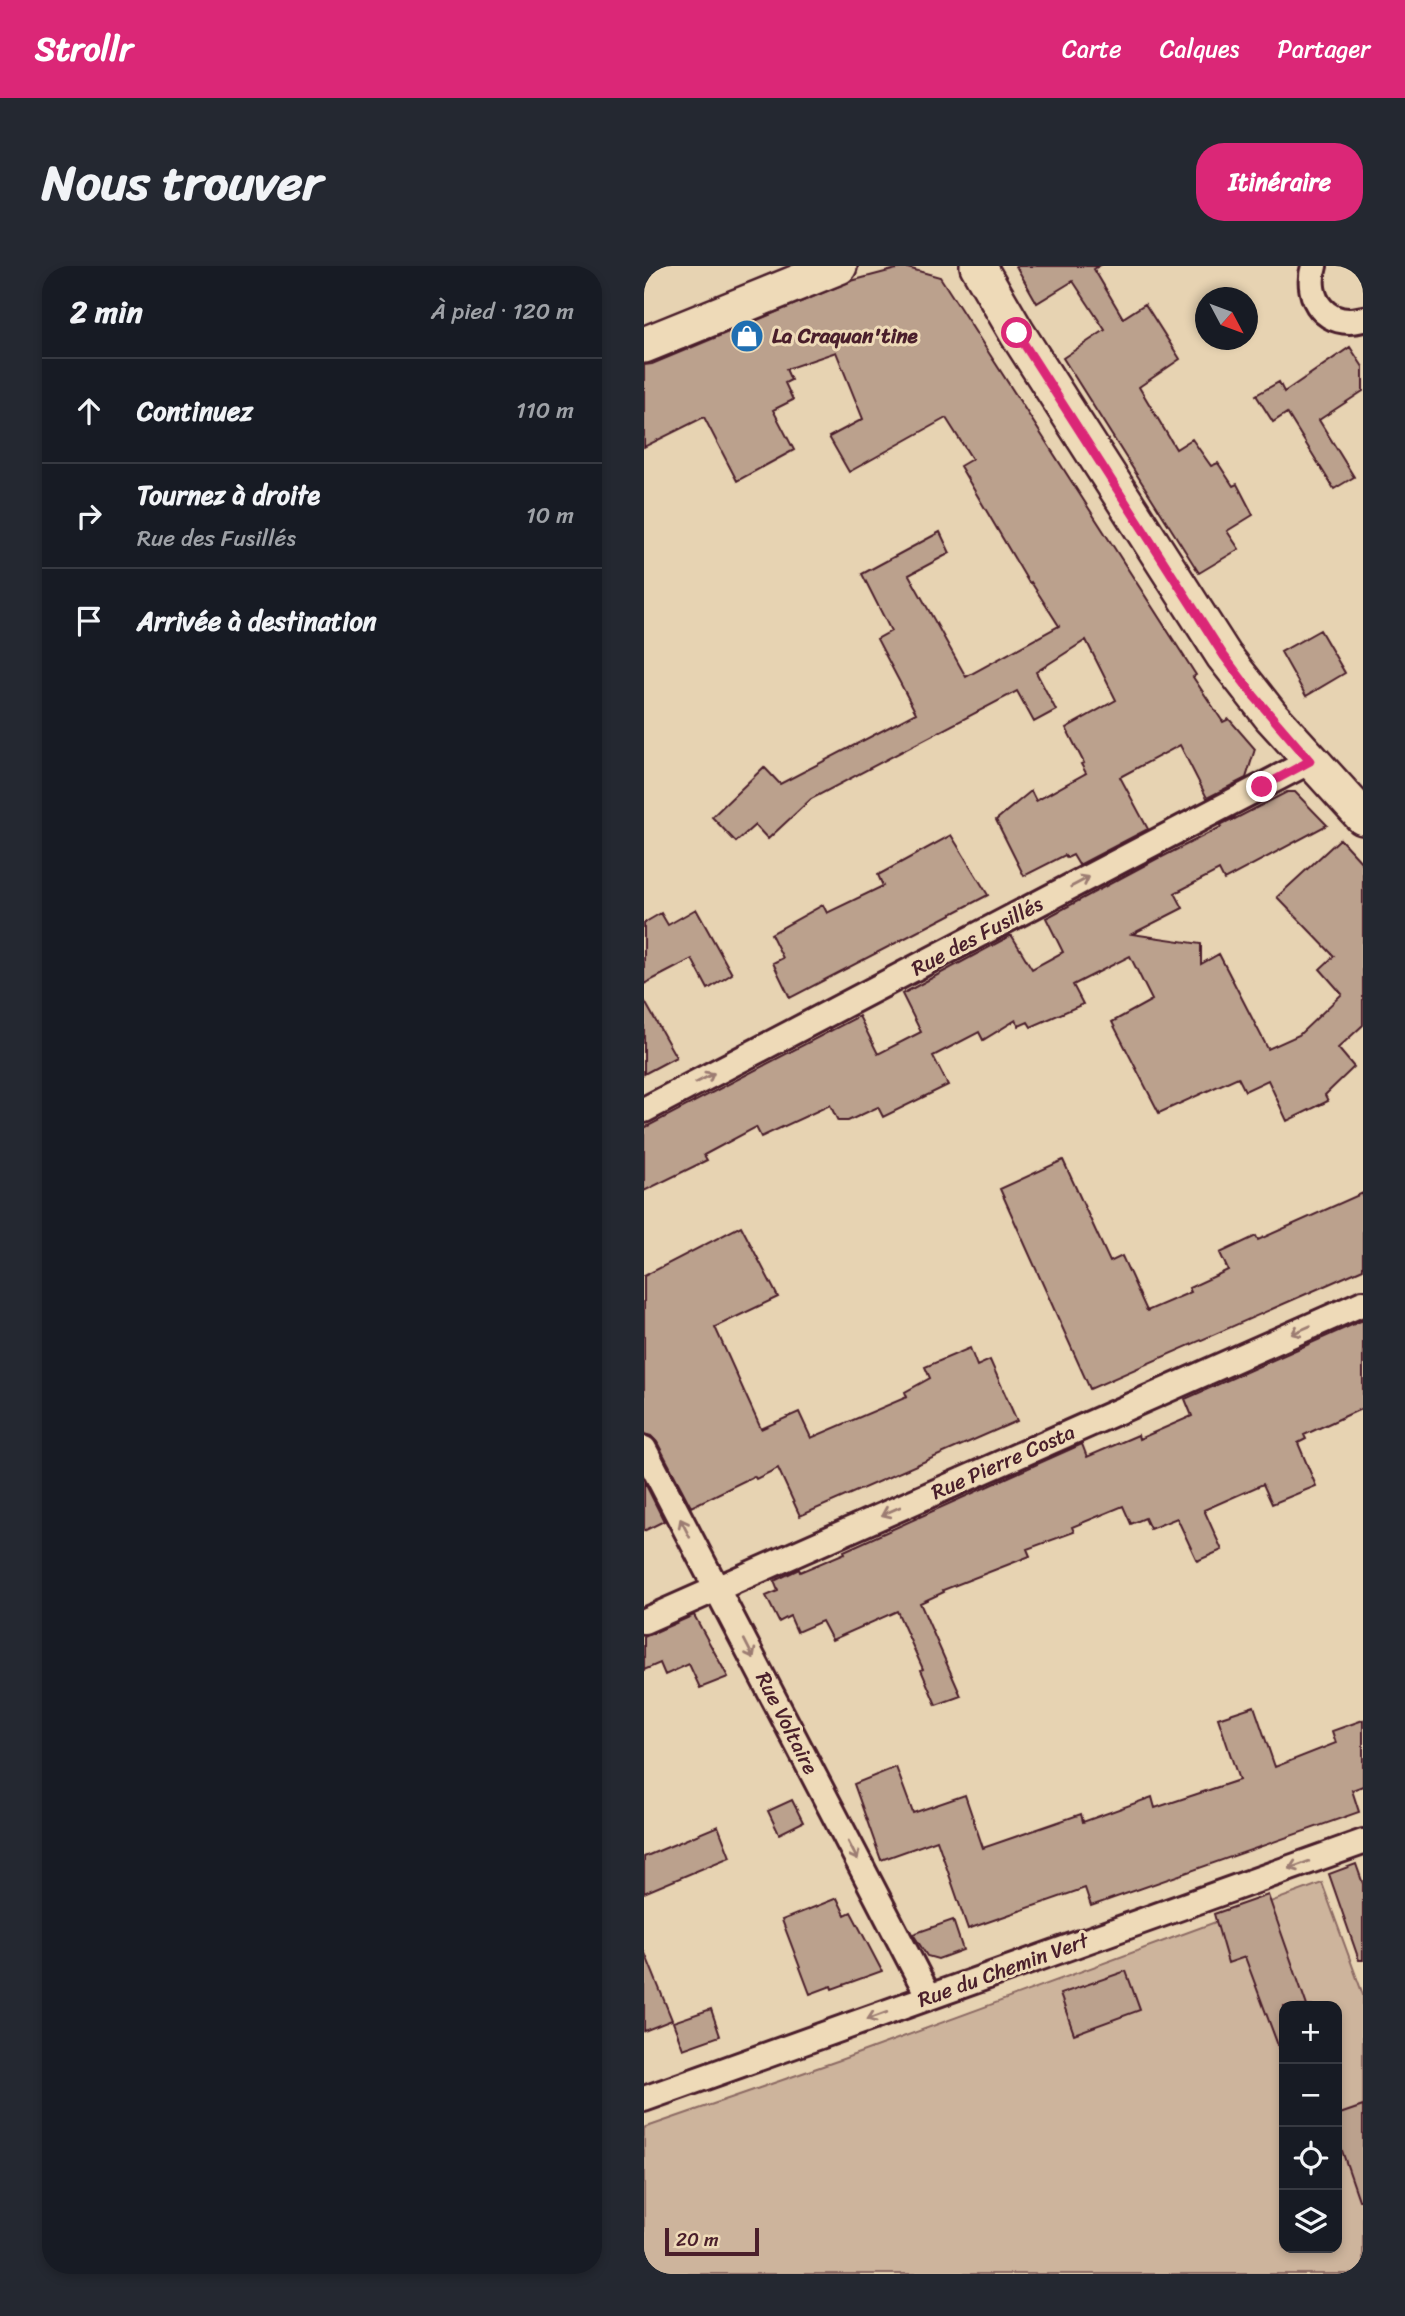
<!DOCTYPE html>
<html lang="fr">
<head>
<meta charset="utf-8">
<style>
  :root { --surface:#171b24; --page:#242831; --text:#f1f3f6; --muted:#9ea1a6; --line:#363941; --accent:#db2777 }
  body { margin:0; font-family:Sriracha,sans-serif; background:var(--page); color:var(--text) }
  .controls { position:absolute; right:21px; bottom:21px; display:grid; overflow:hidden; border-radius:14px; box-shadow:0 4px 10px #0003 }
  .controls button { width:63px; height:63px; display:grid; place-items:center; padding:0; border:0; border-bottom:2px solid var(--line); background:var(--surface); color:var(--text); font:35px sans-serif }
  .compass { position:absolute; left:551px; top:21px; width:63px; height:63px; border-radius:50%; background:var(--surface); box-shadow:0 4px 10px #0003; rotate:131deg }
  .scale { position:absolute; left:21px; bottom:18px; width:94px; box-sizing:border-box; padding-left:7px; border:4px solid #4a1f2b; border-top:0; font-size:19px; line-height:24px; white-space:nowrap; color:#4a1f2b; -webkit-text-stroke:5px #eedab8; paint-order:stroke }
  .stop { position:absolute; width:21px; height:21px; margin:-16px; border:5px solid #db2777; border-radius:50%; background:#fff }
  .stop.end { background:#db2777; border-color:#fff; box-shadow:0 2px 7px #0008 }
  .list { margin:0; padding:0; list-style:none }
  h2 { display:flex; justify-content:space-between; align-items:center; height:91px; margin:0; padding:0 28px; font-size:30px }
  h2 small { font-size:23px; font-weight:400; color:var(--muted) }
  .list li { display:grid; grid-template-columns:46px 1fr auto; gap:21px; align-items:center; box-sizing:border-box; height:105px; padding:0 28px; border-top:2px solid var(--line) }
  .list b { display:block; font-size:26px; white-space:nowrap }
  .list p { margin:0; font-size:23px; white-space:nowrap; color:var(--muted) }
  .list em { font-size:23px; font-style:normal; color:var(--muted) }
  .icon { flex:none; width:38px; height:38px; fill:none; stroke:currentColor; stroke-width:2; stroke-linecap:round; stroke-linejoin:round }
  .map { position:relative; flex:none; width:719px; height:2008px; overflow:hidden; border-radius:28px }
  header { display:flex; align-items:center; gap:42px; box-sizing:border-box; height:98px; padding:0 35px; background:var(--accent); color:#fff }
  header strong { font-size:33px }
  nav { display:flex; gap:38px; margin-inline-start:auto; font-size:24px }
  .intro { display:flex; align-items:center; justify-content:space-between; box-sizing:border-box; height:168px; padding:0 42px }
  h1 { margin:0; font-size:49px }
  .button { padding:18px 32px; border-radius:28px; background:var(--accent); color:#fff; font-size:24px; font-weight:700 }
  main { display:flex; gap:42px; padding:0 42px }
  aside { flex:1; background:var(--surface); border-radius:28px; box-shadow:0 4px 10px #0003 }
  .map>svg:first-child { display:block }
  .green { fill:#cdb49c; stroke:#8c6a64; stroke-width:2; fill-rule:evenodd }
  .building { fill:#bba18d; stroke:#4a1f2b; stroke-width:2 }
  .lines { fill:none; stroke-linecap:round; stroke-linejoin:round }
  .street-casing { stroke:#4a1f2b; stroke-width:30 }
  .secondary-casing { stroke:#4a1f2b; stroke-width:40 }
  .street { stroke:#eedab8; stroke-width:24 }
  .secondary { stroke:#eedab8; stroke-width:35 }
  .oneway { stroke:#9c7c72 }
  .route { stroke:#db2777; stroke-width:9 }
  .labels { text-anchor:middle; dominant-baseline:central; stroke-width:6; stroke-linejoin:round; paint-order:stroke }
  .poi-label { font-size:21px; font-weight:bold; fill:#4a1f2b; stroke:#eedab8; text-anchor:start }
  .street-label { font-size:21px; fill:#4a1f2b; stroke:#eedab8 }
</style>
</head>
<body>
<header>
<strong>Strollr</strong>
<nav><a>Carte</a><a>Calques</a><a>Partager</a></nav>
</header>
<div class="intro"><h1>Nous trouver</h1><a class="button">Itinéraire</a></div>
<main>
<aside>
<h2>2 min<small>À pied · 120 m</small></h2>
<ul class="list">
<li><svg class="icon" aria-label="ahead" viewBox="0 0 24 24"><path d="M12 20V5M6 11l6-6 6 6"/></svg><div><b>Continuez</b></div><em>110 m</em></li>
<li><svg class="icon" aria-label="right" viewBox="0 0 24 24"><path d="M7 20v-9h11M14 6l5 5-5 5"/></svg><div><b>Tournez à droite</b><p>Rue des Fusillés</p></div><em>10 m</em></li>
<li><svg class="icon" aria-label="arrive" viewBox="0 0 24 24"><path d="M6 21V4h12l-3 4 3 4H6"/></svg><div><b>Arrivée à destination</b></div></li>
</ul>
</aside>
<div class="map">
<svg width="719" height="2008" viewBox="0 0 719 2008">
  <rect width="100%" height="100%" fill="#e7d3b2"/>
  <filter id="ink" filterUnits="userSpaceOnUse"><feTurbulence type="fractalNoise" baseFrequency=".0143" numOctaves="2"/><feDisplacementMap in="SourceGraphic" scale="14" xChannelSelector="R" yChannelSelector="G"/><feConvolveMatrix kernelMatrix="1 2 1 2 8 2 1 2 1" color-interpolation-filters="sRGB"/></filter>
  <g filter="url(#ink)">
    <path class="green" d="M678 1617 719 1729V2008H0V1862L196 1794ZM640 1740H693V1982H640Z"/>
    <path class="building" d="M372 0H455L450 3 479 52 501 38 536 93 495 121 532 183 548 173 567 200 574 197 589 220 593 218 609 249 583 265 595 283 555 307 419 92 461 64 429 15 393 37Z
      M260 1 296 11 552 409 549 411 579 456 585 453 611 483 602 512 563 532 536 479 476 511 504 563 435 599 429 589 423 592 421 589 380 610 352 554 387 525 392 535 442 507 437 498 440 497 422 462 472 434 442 374 392 406 412 444 390 456 373 425 167 533 124 573 111 559 92 576 68 551 120 501 136 518 272 447 233 373 247 365 218 308 296 266 306 287 265 309 322 411 415 360 387 316 385 317 316 200 328 193 302 152 205 206 185 171 219 153 192 86 142 103 147 114 141 117 149 134 129 144 150 184 93 215 60 151 0 181V99L8 98 207 15Z
      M706 81 719 101V125L675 154 710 211 690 223 643 147 629 156 612 129 635 116 640 126Z
      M676 364 701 407 662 430 637 386Z
      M643 526H651L683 559 580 614 575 604 531 627 539 642 488 668 557 678V698L575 688 624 783 655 769 698 728 676 703 690 690 633 631 696 573 719 598V759L694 782 710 801 681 829 684 835 643 855 624 814 601 825 594 811 515 847 468 756 508 734 486 690 429 719 439 738 387 761 384 756 375 760 372 754 339 774 335 766 289 790 304 819 239 851 234 841 204 855H194L186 839 117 871 112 861 60 889 63 894 0 925V862L215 750 234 788 277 766 258 728 366 670H368L388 703 419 686 402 652 518 590V591L577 561 576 559 590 552 589 554Z
      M307 569 344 629 146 732 129 697 139 692 127 668 179 639 183 647 239 620 234 609Z
      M52 643 88 708 64 723 48 693 0 718V657L17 647 24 659Z
      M0 734 32 791 0 808Z
      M419 894 466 996 478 990 503 1045 547 1026 545 1022 584 1004 576 987 612 970 614 974 719 927V1003L446 1123 356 923Z
      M97 960 134 1031 71 1061 117 1163 155 1146 167 1172 263 1131 261 1126 286 1112 281 1101 326 1082 333 1100 346 1094 373 1155 156 1250 134 1202 112 1213 110 1210 47 1241 13 1176 7 1170 0 1168V1010Z
      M719 1054V1142L660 1169 662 1173 654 1177 672 1220 628 1238 619 1218 560 1244 578 1284 553 1295 533 1252 506 1263 501 1252 487 1258 479 1240 428 1261 430 1266 383 1283 386 1290 299 1324 300 1326 276 1337 317 1430 292 1439 277 1404 279 1403 253 1345 188 1374 178 1355 153 1366 146 1350 135 1356 122 1330 134 1325 130 1315 155 1303 156 1306 201 1287 200 1285 438 1178 443 1191 494 1169 495 1173 548 1150 541 1133Z
      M0 1215 20 1255 0 1265Z
      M50 1349 84 1411 56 1422 45 1398 21 1409 16 1397 0 1404V1371Z
      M610 1440 631 1501 692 1477 688 1465 719 1454V1520L708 1524 715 1546 447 1640 441 1622 324 1663 293 1574 237 1594 210 1518 252 1501 269 1547 321 1529 339 1582 437 1548 439 1556 508 1531 511 1542 595 1514 574 1452Z
      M148 1534 159 1556 135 1568 124 1545Z
      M74 1560 86 1591 0 1627V1591Z
      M712 1598 719 1618V1694H715L685 1608Z
      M624 1629 663 1740H640V1789L638 1790 601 1691 584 1697 570 1648Z
      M193 1632 201 1649 207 1646 238 1705 188 1723 187 1720 166 1728 138 1654Z
      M309 1654 319 1684 294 1693 283 1690 269 1668Z
      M1 1687 28 1754 0 1765V1688Z
      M482 1705 496 1744 430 1768 416 1728Z
      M67 1743 76 1770 39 1783 29 1756Z
      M719 1840V1934H715L693 1870V1849Z"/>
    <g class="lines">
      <defs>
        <path id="street" d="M670 0C660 33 683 63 719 53
          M0 844 666 495
          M0 1183 285 1731
          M0 1355 719 1037
          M0 1833 719 1576"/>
        <path id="secondary" d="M334 0 373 67 580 390 627 450 719 551
          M0 79 195 0"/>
      </defs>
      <use href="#street" class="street-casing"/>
      <use href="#secondary" class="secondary-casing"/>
      <use href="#street" class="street"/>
      <use href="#secondary" class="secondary"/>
    </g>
    <defs><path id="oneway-shaft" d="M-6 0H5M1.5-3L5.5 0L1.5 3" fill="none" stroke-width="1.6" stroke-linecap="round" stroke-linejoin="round" transform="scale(1.75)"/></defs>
    <g class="oneway">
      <use href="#oneway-shaft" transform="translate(436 616) rotate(-28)"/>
      <use href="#oneway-shaft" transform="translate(61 812) rotate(-28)"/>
      <use href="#oneway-shaft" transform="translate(657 1064) rotate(156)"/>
      <use href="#oneway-shaft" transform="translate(247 1245) rotate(156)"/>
      <use href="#oneway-shaft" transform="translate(41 1262) rotate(-117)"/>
      <use href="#oneway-shaft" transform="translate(105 1383) rotate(63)"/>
      <use href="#oneway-shaft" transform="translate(209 1585) rotate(63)"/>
      <use href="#oneway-shaft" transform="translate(655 1599) rotate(160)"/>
      <use href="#oneway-shaft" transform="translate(233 1750) rotate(160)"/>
    </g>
  </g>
  <g class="lines" filter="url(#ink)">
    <path class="route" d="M373 67 580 390 610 430 666 495 618 521"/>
  </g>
  <defs>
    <symbol id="shop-disc" viewBox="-11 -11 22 22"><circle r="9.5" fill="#1f6fb2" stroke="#eedab8"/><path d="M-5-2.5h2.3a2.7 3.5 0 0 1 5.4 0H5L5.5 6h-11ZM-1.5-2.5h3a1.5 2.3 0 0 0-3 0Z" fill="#fff"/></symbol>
  </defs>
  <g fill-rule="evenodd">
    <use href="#shop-disc" x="84" y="51" width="38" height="38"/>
  </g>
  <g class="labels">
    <g class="poi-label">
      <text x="128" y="70">La Craquan'tine</text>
    </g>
    <g class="street-label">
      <text transform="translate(333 670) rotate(-28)">Rue des Fusillés</text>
      <text transform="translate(359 1196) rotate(-24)">Rue Pierre Costa</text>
      <text transform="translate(143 1457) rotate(63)">Rue Voltaire</text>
      <text transform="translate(359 1704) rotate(-20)">Rue du Chemin Vert</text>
    </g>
  </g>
</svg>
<div class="controls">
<button>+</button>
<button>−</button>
<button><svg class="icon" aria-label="locate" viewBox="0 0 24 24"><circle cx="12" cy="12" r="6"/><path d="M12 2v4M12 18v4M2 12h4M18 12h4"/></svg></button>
<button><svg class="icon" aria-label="layers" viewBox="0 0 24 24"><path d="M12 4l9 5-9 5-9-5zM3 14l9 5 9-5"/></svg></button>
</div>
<svg class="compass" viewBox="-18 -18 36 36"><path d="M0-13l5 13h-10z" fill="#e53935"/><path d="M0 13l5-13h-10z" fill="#9ea1a6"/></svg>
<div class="scale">20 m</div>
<div class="stop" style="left:373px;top:67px"></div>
<div class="stop end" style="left:618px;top:521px"></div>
</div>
</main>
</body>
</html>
